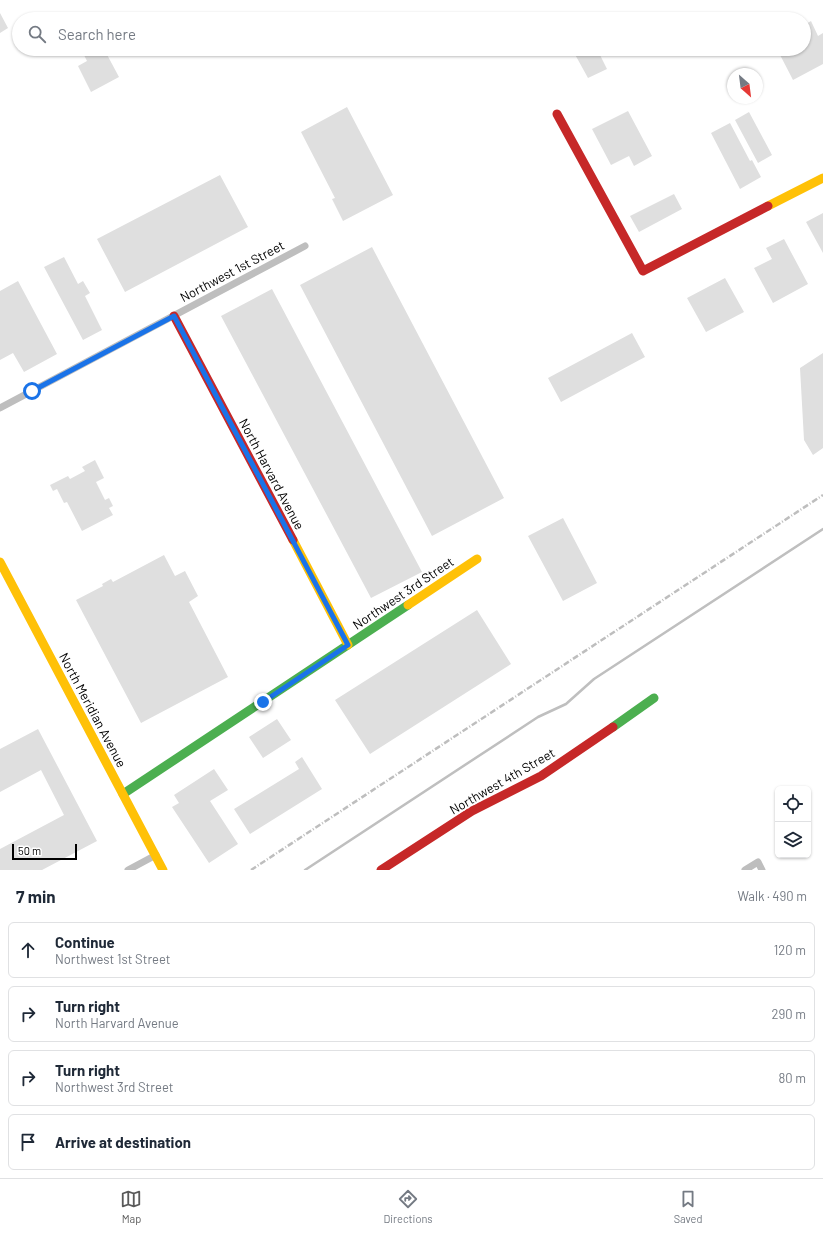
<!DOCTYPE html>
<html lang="en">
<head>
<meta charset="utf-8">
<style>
  :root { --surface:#fff; --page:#f6f6f7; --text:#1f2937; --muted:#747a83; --line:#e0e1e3; --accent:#595959 }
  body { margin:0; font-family:Barlow,sans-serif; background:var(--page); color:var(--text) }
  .controls { position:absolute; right:12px; bottom:12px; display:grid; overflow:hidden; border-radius:6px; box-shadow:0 1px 3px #0004 }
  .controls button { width:36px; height:36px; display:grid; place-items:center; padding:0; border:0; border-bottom:1px solid var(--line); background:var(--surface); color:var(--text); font:20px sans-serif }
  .compass { position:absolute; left:727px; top:68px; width:36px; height:36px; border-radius:50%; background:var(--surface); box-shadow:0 1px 3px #0004; rotate:152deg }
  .scale { position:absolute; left:12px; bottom:10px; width:65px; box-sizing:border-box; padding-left:4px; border:2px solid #000; border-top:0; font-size:11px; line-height:14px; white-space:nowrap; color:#000; -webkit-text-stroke:3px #fff; paint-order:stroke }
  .stop { position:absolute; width:12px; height:12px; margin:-9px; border:3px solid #1a73e8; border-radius:50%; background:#fff }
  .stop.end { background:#1a73e8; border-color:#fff; box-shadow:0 1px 4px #0008 }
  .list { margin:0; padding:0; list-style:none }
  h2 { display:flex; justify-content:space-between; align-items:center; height:52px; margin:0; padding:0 16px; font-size:17px }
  h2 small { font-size:13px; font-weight:400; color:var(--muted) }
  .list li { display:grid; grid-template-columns:26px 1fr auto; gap:12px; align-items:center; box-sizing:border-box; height:56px; margin:0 8px 8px; padding:0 8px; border:1px solid var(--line); border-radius:6px }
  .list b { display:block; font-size:15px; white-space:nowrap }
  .list p { margin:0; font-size:13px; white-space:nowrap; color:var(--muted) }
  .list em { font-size:13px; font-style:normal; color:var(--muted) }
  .icon { flex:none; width:22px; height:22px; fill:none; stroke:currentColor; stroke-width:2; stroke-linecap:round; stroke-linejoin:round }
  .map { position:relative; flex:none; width:823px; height:870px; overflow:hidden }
  .search { position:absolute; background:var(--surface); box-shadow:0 1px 3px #0004; left:12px; right:12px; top:12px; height:44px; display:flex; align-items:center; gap:10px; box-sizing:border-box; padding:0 14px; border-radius:22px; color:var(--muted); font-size:15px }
  .sheet { height:308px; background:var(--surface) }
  nav { display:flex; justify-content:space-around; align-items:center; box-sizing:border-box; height:56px; border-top:1px solid var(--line); background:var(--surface); font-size:11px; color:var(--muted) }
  nav a { display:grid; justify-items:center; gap:2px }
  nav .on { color:var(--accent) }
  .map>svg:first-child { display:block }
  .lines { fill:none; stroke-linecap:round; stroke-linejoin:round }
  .stream { stroke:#bfbfbf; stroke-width:2.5 }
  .building { fill:#dfdfdf }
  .street { stroke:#bebebe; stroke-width:7 }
  .fast { stroke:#4caf50; stroke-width:9 }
  .slow { stroke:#ffc107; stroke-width:9 }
  .jam { stroke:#c62828; stroke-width:9 }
  .rail { stroke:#bebebe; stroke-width:2.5; stroke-dasharray:6 2 1 2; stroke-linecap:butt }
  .route { stroke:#1a73e8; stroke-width:5 }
  .labels { text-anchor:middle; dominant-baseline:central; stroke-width:3.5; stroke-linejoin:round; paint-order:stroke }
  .street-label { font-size:13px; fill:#000; stroke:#fff }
</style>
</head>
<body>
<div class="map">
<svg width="823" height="870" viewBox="0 0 823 870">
  <rect width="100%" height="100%" fill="#fff"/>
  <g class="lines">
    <path class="stream" d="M305 870 538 717 566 704 594 679 823 529"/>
  </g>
  <path class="building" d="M578 12 582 19H564Z
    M0 13 8 28 0 33Z
    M811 21 818 36 823 33V64L793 80 777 49H804V25Z
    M81 49H104L119 77 91 92 78 66 87 61Z
    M572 49H597L607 69 588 78Z
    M347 107 393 195 343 221 332 199 335 198 301 132Z
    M628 111 652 156 634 166 629 156 611 165 592 129Z
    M749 112 772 155 758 163 735 120Z
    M730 123 750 161 752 160 761 177 740 189 711 133Z
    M220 175 248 227 125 292 97 239Z
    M674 194 682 209 639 232 630 216Z
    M823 213V253L806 222Z
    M784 239 808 284 773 303 754 268 772 259 766 248Z
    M372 247 504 498 432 536 300 285Z
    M64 257 78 284 83 281 90 293 85 296 102 330 83 340 44 267Z
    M725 278 744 312 706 332 687 298Z
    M18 281 57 354 24 372 13 353 0 360V291Z
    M272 289 422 572 371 598 221 316Z
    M632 333 645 357 561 402 548 378Z
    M823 353V448L813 455 804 440 800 368Z
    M95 460 104 478 96 482 105 500 109 498 113 506 109 508 113 515 82 531 67 502 64 503 57 489 53 491 50 485 68 476 70 479 85 471 82 467Z
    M563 518 597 583 563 601 528 536Z
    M164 555 175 576 185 571 198 596 189 602 228 677 141 723 76 600 103 586 102 584 111 579 113 582Z
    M477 610 511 664 370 754 335 700Z
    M277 719 291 740 263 758 249 737Z
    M38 729 97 841 42 870H0V849L64 815 41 770 0 792V749Z
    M302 757 322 789 250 834 234 809 299 769 295 762Z
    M214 769 228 790 210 801 238 844 209 863 172 807 179 803 174 795Z"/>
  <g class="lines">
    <path class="street" d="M0 408 305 246
      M128 870 156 855
      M745 870 758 862 762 870"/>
    <path class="fast" d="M613 727 654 698
      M123 794 408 605"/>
    <path class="slow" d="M768 206 823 178
      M293 540 348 645
      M0 562 163 870
      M408 605 477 559"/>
    <path class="jam" d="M557 114 643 271 768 206
      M174 316 293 540
      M381 870 472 811 541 776 613 727"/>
    <path class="rail" d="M251 870 823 495"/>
  </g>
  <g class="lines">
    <path class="route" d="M32 391 174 316 348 645 263 702"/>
  </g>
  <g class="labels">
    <g class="street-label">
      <text transform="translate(232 271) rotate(-28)">Northwest 1st Street</text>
      <text transform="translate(272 474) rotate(62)">North Harvard Avenue</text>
      <text transform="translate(403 593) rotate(-34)">Northwest 3rd Street</text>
      <text transform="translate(93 710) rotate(62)">North Meridian Avenue</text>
      <text transform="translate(502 781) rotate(-30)">Northwest 4th Street</text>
    </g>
  </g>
</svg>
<div class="controls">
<button><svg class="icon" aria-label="locate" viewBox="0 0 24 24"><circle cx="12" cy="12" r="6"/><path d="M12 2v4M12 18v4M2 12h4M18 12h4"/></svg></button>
<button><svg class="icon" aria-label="layers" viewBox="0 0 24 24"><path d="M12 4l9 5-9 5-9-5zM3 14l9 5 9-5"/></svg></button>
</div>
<svg class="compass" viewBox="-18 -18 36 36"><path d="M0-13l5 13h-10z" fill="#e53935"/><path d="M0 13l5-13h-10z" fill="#747a83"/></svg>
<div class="scale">50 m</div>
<div class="stop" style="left:32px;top:391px"></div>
<div class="stop end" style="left:263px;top:702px"></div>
<div class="search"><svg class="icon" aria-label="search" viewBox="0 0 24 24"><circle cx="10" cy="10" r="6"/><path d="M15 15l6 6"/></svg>Search here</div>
</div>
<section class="sheet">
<h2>7 min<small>Walk · 490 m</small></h2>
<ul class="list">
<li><svg class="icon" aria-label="ahead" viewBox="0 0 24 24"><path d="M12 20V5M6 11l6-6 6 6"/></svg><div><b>Continue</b><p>Northwest 1st Street</p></div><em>120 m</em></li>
<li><svg class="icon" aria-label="right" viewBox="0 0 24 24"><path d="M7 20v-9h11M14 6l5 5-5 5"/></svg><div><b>Turn right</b><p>North Harvard Avenue</p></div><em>290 m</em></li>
<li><svg class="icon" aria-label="right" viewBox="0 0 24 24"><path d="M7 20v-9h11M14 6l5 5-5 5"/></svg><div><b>Turn right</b><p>Northwest 3rd Street</p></div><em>80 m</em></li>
<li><svg class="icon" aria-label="arrive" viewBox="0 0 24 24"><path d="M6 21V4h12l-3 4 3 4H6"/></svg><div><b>Arrive at destination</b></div></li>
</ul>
</section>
<nav>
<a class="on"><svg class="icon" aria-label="map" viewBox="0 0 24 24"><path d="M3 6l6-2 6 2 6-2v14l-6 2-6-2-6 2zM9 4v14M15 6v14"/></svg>Map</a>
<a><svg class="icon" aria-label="directions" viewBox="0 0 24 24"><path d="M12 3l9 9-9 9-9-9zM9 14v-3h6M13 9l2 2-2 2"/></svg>Directions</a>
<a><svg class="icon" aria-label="saved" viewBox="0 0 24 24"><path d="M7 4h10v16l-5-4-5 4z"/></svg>Saved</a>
</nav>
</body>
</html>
